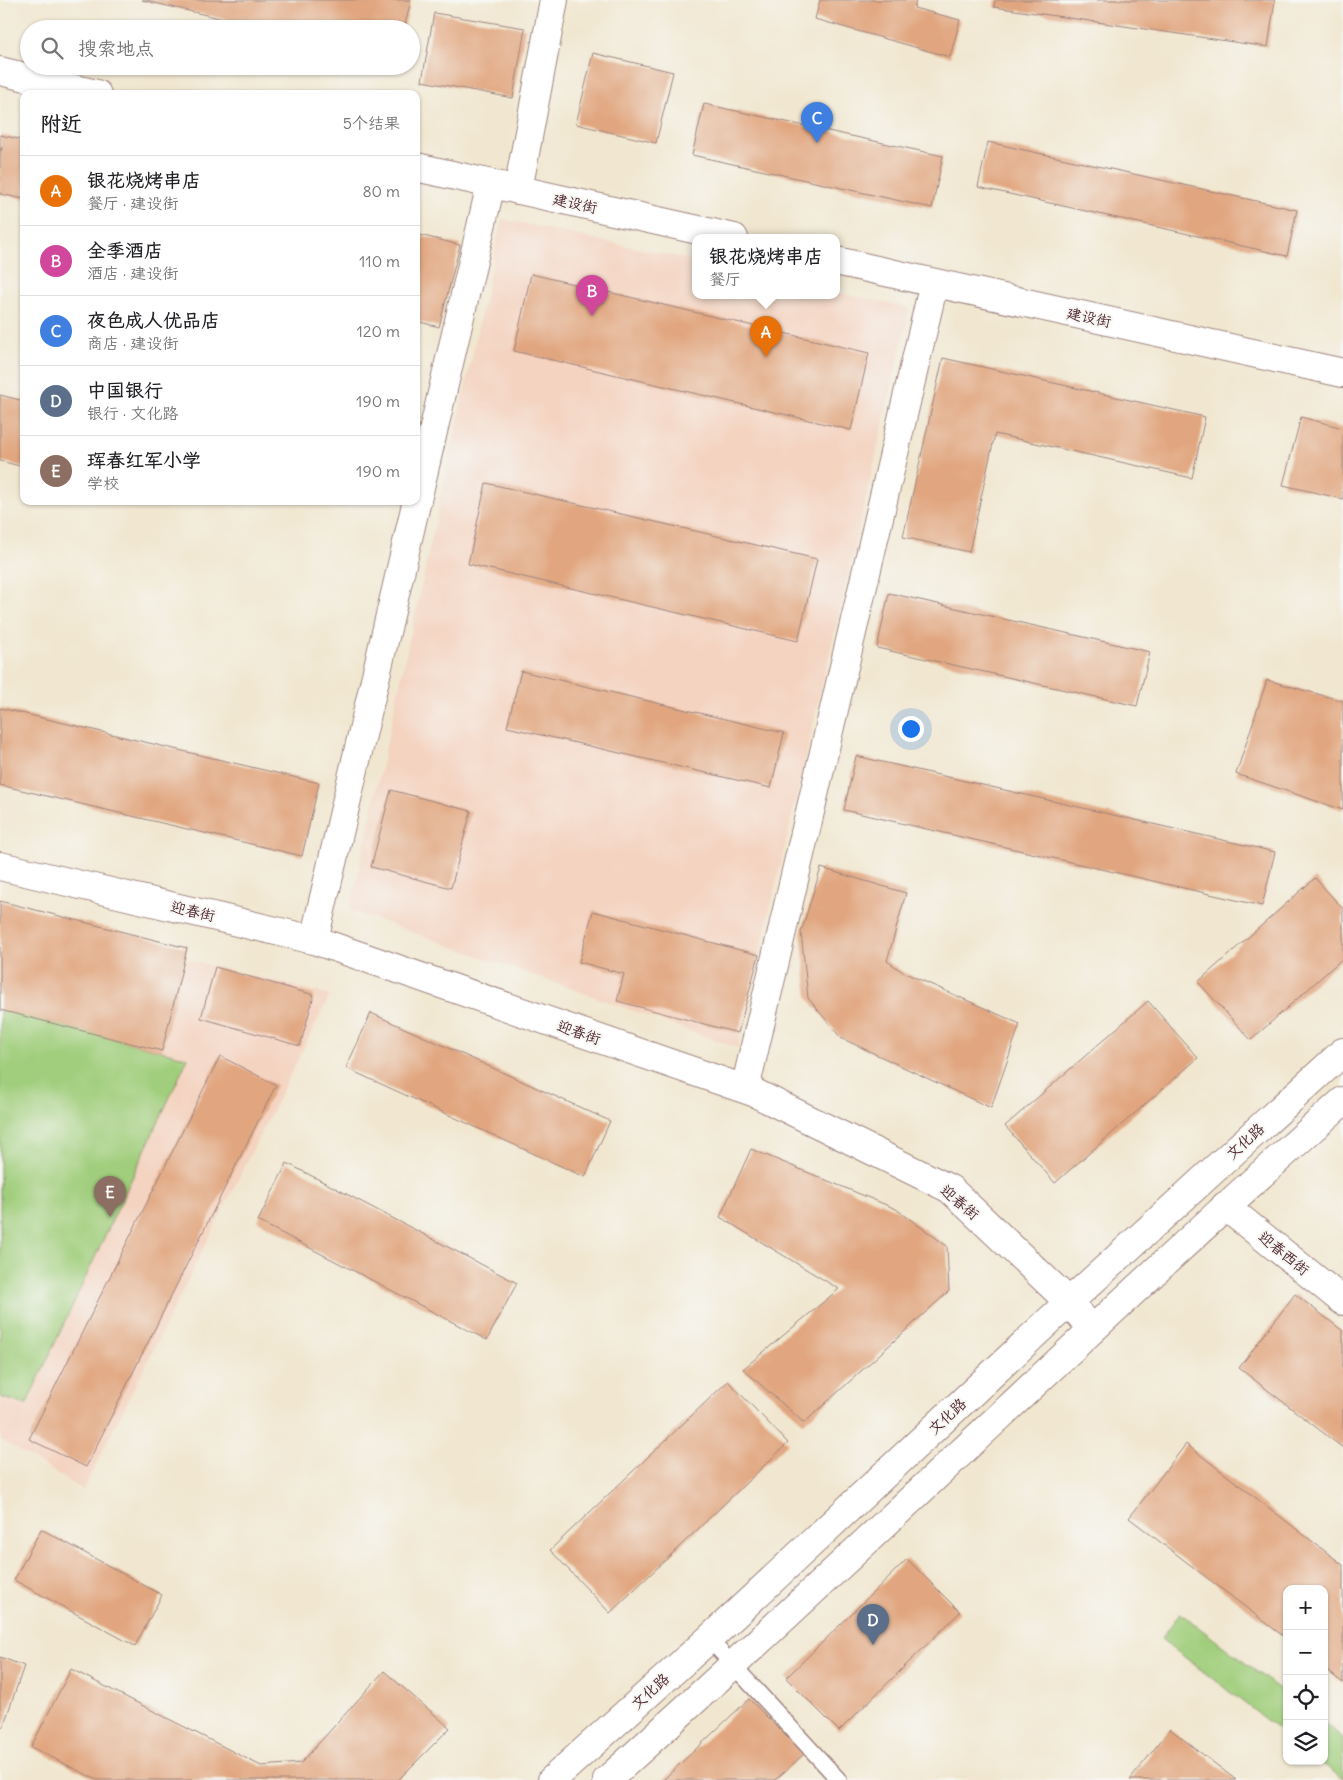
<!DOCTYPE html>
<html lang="zh">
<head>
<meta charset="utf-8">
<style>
  :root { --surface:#fff; --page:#f2f2f2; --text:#202124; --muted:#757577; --line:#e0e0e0; --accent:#b5179e }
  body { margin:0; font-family:Delius,"LXGW WenKai TC",sans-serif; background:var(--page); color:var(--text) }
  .controls { position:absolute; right:15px; bottom:15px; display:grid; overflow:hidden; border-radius:10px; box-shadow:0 1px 4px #0004 }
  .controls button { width:45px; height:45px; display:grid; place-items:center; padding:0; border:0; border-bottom:1px solid var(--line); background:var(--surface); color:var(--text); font:25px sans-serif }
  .you { position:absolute; left:910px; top:728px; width:18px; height:18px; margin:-12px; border:4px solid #fff; border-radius:50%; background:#1a73e8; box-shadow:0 0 0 8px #1a73e833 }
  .badge { display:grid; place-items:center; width:32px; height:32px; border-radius:50%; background:var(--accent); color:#fff; font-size:16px; font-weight:700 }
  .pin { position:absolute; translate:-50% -41px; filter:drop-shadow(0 1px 2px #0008) }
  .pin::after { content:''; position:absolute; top:26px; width:18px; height:15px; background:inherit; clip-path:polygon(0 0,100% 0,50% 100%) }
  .popup { position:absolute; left:692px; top:234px; width:148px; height:65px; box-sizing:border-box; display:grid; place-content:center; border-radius:10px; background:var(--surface); filter:drop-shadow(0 1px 4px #0005); font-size:16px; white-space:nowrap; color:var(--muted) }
  .popup b { font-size:19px; color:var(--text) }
  .popup::after { content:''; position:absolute; left:50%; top:100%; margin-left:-10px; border:10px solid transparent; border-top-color:var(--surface) }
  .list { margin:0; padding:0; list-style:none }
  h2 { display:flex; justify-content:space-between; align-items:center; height:65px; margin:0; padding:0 20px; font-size:21px }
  h2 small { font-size:16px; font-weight:400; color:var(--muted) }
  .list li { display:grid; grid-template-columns:32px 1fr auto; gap:15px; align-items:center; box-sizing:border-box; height:70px; padding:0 20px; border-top:1px solid var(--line) }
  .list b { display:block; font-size:19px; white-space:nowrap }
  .list p { margin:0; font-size:16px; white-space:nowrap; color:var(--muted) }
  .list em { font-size:16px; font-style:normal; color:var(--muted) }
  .icon { flex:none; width:28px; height:28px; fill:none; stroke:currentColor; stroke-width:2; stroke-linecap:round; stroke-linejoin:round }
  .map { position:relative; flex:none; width:1343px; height:1780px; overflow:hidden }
  .search { position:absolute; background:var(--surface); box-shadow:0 1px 4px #0004; left:20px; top:20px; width:400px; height:55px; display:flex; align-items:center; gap:12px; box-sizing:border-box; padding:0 18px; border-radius:28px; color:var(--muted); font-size:19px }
  .panel { position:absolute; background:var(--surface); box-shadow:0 1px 4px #0004; left:20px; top:90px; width:400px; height:415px; border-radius:10px }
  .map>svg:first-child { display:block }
  .built { fill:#f4d3c0 }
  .green { fill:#a0ce7b; stroke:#757653 }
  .building { fill:#e1a67f }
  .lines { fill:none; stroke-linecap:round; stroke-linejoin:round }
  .lane-casing { stroke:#9e837e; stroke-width:18 }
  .street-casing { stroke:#9e837e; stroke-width:30 }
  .secondary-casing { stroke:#9e837e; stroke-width:30 }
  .lane { stroke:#fff; stroke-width:15 }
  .street { stroke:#fff; stroke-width:28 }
  .secondary { stroke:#fff; stroke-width:28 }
  .labels { text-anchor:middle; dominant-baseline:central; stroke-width:4; stroke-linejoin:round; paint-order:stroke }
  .street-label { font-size:15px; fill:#4a1f2b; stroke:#f6f6f2 }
</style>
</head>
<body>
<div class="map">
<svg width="1343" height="1780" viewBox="0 0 1343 1780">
  <rect width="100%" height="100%" fill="#f6f6f2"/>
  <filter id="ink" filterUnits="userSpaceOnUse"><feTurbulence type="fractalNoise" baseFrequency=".02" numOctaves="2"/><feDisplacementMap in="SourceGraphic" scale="10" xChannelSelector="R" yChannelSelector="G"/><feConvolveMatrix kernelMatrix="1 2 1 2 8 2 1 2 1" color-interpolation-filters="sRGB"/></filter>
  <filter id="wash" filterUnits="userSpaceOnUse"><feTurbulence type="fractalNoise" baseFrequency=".0096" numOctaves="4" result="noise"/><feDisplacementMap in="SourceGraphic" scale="20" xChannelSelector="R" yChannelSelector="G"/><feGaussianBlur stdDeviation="1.12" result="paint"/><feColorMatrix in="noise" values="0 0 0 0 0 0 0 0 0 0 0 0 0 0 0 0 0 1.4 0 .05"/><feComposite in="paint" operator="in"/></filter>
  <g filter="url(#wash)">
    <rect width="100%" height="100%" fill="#f1e7d0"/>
    <path class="built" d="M502 219 696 261V296H836V292L910 308 738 1048 350 910Z
      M0 914 330 995 83 1490 0 1439Z"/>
    <path class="green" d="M0 1009 188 1058 26 1405 0 1397Z
      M1180 1613 1287 1695V1736L1161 1639Z
      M1324 1723 1343 1738V1779L1319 1761H1324Z"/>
    <g id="blocks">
      <path class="building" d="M142 0H411L404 29H266Z
        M820 0H916L914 8 960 20 950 57 815 19Z
        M995 0H1275L1268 47 994 7Z
        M434 13 525 28 513 98 422 81Z
        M593 53 673 72 656 143 576 124Z
        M704 104 943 156 932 208 692 155Z
        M0 135 24 140V199L0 194V156L2 147 0 151Z
        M988 142 1297 210 1287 256 978 187Z
        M416 234 460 245 439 327 416 321Z
        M531 274 869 353 851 430 514 351Z
        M943 358 1205 417 1192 478 995 434 969 552 903 537Z
        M0 395 24 401V467L0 461Z
        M1301 417 1343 428V499L1283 485Z
        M486 483 817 559 798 641 468 564Z
        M889 593 1150 652 1137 706 877 648Z
        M521 671 784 733 771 788 507 727Z
        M1267 680 1343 701V810L1236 774Z
        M0 708 319 783 302 856 0 785Z
        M856 756 1275 852 1262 906 844 810Z
        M391 790 471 811 451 888 371 867Z
        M821 868 906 893 887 961 903 972 1020 1024 991 1108 841 1038 808 998 801 932Z
        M1315 878 1343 909V958L1251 1040 1198 982Z
        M0 901 187 948 162 1051 0 1010Z
        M593 911 759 955 738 1033 617 1001 624 974 579 962Z
        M215 967 314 995 300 1046 201 1018Z
        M1148 1001 1198 1058 1055 1183 1005 1126Z
        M371 1013 610 1121 585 1177 346 1068Z
        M220 1056 276 1085 86 1467 29 1439Z
        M751 1149 896 1209 947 1246 949 1291 804 1423 743 1369 839 1289 720 1217Z
        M287 1163 517 1283 487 1340 258 1221Z
        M1295 1294 1343 1331V1448L1239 1368Z
        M728 1381 788 1443 610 1613 550 1550Z
        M1186 1444 1343 1565V1683L1324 1668V1589H1287V1639L1129 1518Z
        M41 1529 162 1595 135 1646 14 1580Z
        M907 1559 960 1612 839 1731 786 1678Z
        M0 1657 24 1666 3 1727 0 1726Z
        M71 1669 261 1766 301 1763 384 1671 450 1728 398 1780H97L31 1747Z
        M749 1699 804 1754 775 1780H663Z
        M1170 1729 1236 1780H1130Z"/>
    </g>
  </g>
  <g filter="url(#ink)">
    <use href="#blocks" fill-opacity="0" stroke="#9e837e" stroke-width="1"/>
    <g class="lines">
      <defs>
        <path id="lane" d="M709 1639 839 1780"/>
        <path id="street" d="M518 190 554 0
          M0 866 314 940 753 1092 950 1189 1069 1302 1092 1329
          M314 940 491 184
          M745 1089 934 283
          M1225 1206 1343 1301"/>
        <path id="secondary" d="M0 71 97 94
          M416 167 734 238
          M836 261 1343 373
          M552 1780 709 1639 1069 1302 1343 1052
          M607 1780C855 1557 1093 1323 1343 1101"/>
      </defs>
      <use href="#lane" class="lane-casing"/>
      <use href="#street" class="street-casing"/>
      <use href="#secondary" class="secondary-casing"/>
      <use href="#lane" class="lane"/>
      <use href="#street" class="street"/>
      <use href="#secondary" class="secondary"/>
    </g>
  </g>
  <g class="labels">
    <g class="street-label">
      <text transform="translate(575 203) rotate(12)">建设街</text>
      <text transform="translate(1089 317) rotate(12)">建设街</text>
      <text transform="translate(193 911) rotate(13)">迎春街</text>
      <text transform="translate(579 1032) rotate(19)">迎春街</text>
      <text transform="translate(1245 1141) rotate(-42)">文化路</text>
      <text transform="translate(960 1202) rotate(40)">迎春街</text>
      <text transform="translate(1284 1253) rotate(39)">迎春西街</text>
      <text transform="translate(947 1416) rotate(-43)">文化路</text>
      <text transform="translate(650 1691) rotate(-42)">文化路</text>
    </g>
  </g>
</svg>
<div class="controls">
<button>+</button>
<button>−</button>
<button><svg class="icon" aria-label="locate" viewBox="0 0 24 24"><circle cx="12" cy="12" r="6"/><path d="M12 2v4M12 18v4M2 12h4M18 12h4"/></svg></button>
<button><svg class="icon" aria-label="layers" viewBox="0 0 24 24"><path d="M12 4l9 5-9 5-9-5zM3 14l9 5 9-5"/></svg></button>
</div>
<div class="you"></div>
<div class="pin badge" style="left:766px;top:357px;background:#e8710a">A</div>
<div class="popup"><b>银花烧烤串店</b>餐厅</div>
<div class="pin badge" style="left:592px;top:316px;background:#d1479c">B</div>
<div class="pin badge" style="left:817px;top:143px;background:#3f7fe0">C</div>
<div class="pin badge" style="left:873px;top:1645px;background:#5c6f8a">D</div>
<div class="pin badge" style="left:110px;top:1217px;background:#8d6e63">E</div>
<div class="search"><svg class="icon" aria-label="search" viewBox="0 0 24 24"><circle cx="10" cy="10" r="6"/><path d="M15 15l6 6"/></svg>搜索地点</div>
<section class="panel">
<h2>附近<small>5个结果</small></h2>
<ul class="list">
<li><span class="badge" style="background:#e8710a">A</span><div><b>银花烧烤串店</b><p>餐厅 · 建设街</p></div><em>80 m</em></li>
<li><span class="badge" style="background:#d1479c">B</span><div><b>全季酒店</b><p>酒店 · 建设街</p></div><em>110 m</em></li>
<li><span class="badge" style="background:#3f7fe0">C</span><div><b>夜色成人优品店</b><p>商店 · 建设街</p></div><em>120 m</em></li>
<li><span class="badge" style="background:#5c6f8a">D</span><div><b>中国银行</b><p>银行 · 文化路</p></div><em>190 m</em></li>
<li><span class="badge" style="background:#8d6e63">E</span><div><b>珲春红军小学</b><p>学校</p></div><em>190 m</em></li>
</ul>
</section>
</div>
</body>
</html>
